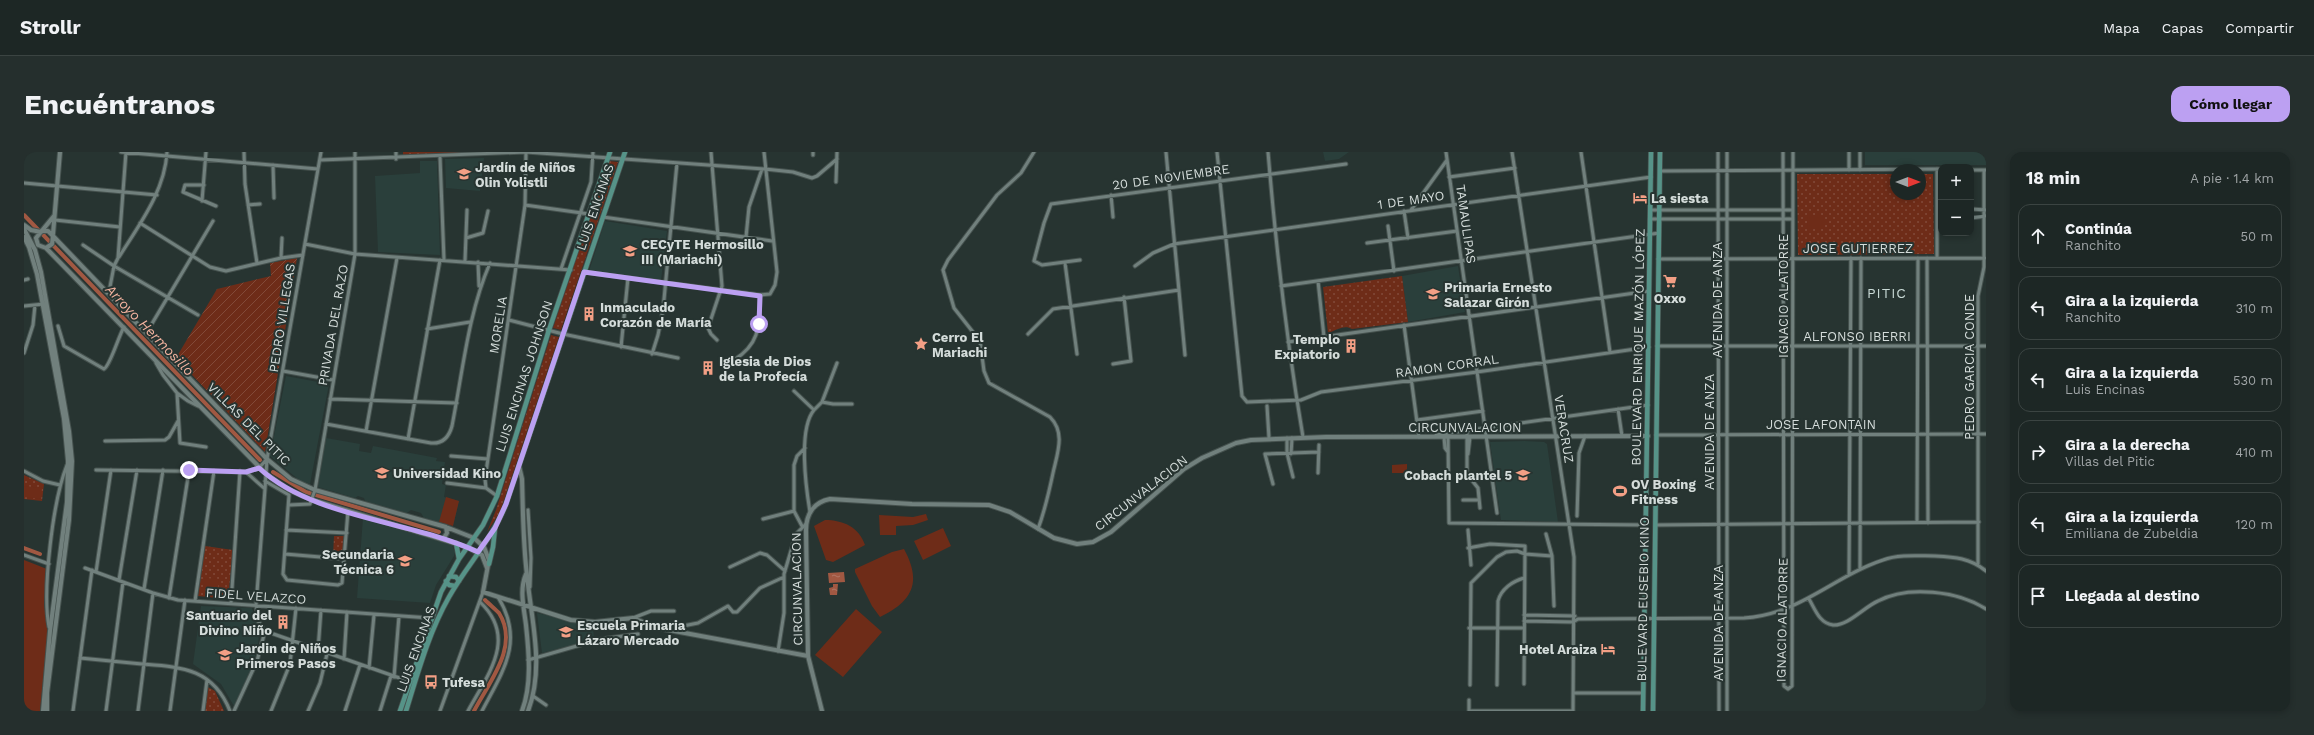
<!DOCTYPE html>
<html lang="es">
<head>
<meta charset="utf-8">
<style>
  :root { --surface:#1d2725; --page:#252f2d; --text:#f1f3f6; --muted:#a0a5a7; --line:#3b4442; --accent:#bca0f2 }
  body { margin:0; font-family:"Work Sans",sans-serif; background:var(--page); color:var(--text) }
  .controls { position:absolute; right:12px; top:12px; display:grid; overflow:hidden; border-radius:8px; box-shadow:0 2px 6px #0003 }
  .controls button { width:36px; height:36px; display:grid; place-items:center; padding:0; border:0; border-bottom:1px solid var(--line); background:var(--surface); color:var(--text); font:20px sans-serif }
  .compass { position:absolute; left:1866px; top:12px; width:36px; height:36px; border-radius:50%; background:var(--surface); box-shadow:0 2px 6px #0003; rotate:90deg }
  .stop { position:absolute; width:12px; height:12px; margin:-9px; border:3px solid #bca0f2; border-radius:50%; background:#fff }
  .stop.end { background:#bca0f2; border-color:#fff; box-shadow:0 1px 4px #0008 }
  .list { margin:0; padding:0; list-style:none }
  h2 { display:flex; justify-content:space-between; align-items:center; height:52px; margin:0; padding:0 16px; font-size:17px }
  h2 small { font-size:13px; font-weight:400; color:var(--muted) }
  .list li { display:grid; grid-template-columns:26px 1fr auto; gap:12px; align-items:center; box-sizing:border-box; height:64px; margin:0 8px 8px; padding:0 8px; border:1px solid var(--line); border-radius:12px }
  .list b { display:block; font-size:15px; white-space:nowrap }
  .list p { margin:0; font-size:13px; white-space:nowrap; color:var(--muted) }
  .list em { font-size:13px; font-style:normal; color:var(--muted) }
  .icon { flex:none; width:22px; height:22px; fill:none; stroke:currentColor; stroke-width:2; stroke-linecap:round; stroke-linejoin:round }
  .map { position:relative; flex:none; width:1962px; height:559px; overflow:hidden; border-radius:12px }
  header { display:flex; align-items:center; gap:24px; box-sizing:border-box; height:56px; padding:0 20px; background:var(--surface); border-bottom:1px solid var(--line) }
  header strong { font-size:19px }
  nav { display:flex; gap:22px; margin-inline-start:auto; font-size:14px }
  .intro { display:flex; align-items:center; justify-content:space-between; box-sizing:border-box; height:96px; padding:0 24px }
  h1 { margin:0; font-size:28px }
  .button { padding:10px 18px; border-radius:12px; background:var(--accent); color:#111; font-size:14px; font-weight:700 }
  main { display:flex; gap:24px; padding:0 24px }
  aside { flex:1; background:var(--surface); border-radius:12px; box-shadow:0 2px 6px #0003 }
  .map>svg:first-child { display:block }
  .built { fill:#2a3f3b }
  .grass { fill:url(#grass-dots) }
  .garden { fill:url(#garden-furrows) }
  .pitch { fill:#6e2c18 }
  .water { fill:url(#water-ripples) }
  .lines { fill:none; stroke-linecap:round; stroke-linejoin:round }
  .canal { stroke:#a15842; stroke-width:4 }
  .street-casing { stroke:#46524f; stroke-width:5 }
  .secondary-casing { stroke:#46524f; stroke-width:6 }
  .primary-casing { stroke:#46524f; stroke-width:6 }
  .street { stroke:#71807d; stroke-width:3 }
  .secondary { stroke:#71807d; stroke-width:4 }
  .primary { stroke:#569388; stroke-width:4.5 }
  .route { stroke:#bca0f2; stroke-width:5 }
  .labels { text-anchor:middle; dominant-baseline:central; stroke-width:4; stroke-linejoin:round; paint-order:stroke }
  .poi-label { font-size:13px; font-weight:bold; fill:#d4dcda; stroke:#273431; text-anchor:start }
  .street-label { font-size:13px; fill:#d4dcda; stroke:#273431 }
  .neighbourhood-label { font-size:14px; letter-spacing:1px; fill:#cadbd7; stroke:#273431 }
  .water-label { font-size:14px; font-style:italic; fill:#f2b29f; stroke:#273431 }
</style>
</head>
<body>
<header>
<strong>Strollr</strong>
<nav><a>Mapa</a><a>Capas</a><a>Compartir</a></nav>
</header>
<div class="intro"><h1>Encuéntranos</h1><a class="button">Cómo llegar</a></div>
<main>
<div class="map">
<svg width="1962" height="559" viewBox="0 0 1962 559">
  <defs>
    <pattern id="grass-dots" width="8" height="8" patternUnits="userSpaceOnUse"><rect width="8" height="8" fill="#6e2c18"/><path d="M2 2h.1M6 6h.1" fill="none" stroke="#824a39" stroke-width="1.8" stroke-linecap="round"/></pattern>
    <pattern id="garden-furrows" width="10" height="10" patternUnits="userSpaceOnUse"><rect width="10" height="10" fill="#6e2c18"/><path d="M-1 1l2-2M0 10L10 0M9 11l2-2" fill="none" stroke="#824a39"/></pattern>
    <pattern id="water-ripples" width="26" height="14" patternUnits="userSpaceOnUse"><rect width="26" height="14" fill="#a15842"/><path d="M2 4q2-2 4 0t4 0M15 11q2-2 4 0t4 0" fill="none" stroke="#b17766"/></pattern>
  </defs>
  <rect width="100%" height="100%" fill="#273431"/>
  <path class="built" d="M1299 0H1325L1315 7 1301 9Z
    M1841 0H1962V13H1841Z
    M460 6 456 39 422 36 421 7Z
    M396 9H413L416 103 354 100 351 24 396 21Z
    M581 69 643 79 637 128 565 119Z
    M1434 114 1441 160 1384 170 1378 124Z
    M262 224 305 232 286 332 275 328 246 304Z
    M302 286 336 292 335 299 347 301 349 294 413 306 412 309 421 310 418 332 422 333 420 345 435 349 429 374 400 366 397 361 387 358 383 361 341 349 340 346 334 344 331 346 294 335Z
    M1500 289 1520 290 1523 292 1534 370 1477 368 1466 290Z
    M339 366 428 393 431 400 430 404 412 433 406 451 333 446Z
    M177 454 228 456 235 479 234 494 227 517 210 554 197 532 169 512Z
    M513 461 569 474 570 487 518 501Z"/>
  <path class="grass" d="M379 0H448L379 4Z
    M585 9 594 10 537 178 529 176Z
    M1773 22H1872V42H1896V22H1909L1910 102 1774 103Z
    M1378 124 1384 170 1328 177C1320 172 1311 179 1304 181L1299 135Z
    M527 183 535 185 476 360 463 380 472 358Z
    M0 323 20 332 18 349 0 347Z
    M310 384H320L319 405 309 404Z
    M181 394 209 398 204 447 174 444Z
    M184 535 191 539 200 559H181Z"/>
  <path class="garden" d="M273 106 241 300 152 206 193 137 247 124 246 111Z"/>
  <path class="pitch" d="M1783 65H1801V75H1784Z
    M1383 312V321H1368V313Z
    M0 334 18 336 17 347 0 345Z
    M422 345 435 349 429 374 415 370Z
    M902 362 904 368 889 373 872 374V383H856L855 363 889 365Z
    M801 368C819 368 835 375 841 393L809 410 802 408 790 374Z
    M919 376 927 394 899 408 890 389Z
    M880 397C898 430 889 449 856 465L848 454 831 420V417L868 400Z
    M0 408 23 417 20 453 24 479 16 559H0Z
    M180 426 195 427 194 436 201 437V446L186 445V436L180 435Z
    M832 457 858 480 819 525 791 503Z"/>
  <path class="water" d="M820 420 821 430 805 431 804 421Z
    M809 432H814L813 443H806L805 436 809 435Z"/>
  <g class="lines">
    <path class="canal" d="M0 63 236 308
      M249 320 282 340 415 380
      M0 396 16 402
      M450 559C465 530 496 494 475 461 471 457 465 452 461 448"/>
    <defs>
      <path id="street" d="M97 0 294 17
        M220 0 221 32 233 111
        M372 0V7
        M687 0 698 134 684 176 687 182 693 188
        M789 0V3
        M1010 0 997 21 973 43 924 108 919 118 930 156 956 189 960 219 965 231 1026 265C1042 281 1033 302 1029 321 1025 340 1021 358 1014 377
        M1142 0 1161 203
        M1193 0 1218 244 1223 250 1277 248 1297 240 1453 220 1625 195
        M1244 0C1252 96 1263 191 1279 285
        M1422 0 1473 361
        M1488 0 1550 405 1549 559
        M1557 0 1586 200
        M1694 0 1695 559
        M1703 0V559
        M1759 0 1760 534 1764 537 1768 534 1769 0
        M1825 0V18
        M416 5 420 108
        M296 8 502 0 741 17 769 20 788 26 793 24 813 7
        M249 13 250 46
        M1836 18V0
        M1947 18H1962
        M1636 19 1917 17
        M1425 25 1491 16
        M812 30 813 0
        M0 31 133 43
        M180 33H161L159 40 192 54
        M1087 43 1089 65
        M178 49 182 0
        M224 53 236 52
        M501 53 565 62
        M1947 57 1962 58
        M1387 58 1423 8
        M1627 58H1769
        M1380 59 1384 86
        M579 65 748 89
        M1947 66 1962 64
        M1626 67H1769
        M31 68 96 75
        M116 71 186 115 202 119 257 106 279 103
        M1364 74 1370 119
        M722 85 725 55 738 17
        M442 86 459 81 464 59
        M1343 91 1433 79
        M281 92 331 102 547 118
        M59 93 90 114 174 163
        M95 105C115 73 141 39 143 0
        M257 106 258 86
        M1903 106 1904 371
        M1913 106V17
        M1634 107 1961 106
        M1056 108 1018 113 1010 109 1020 71 1027 52 1322 12
        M441 109 443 58
        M454 110 455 134
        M1041 111 1053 202
        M1111 114 1129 101 1150 92 1627 25
        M537 117 567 30 569 0
        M560 120 736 143 746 142 751 133 753 120 740 0
        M0 128 4 127
        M1294 129 1300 185
        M1257 134 1635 81
        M85 140 90 114 94 106 102 0
        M0 154 20 152
        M485 168 539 182 654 206
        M1380 173 1395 285
        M34 174 40 194 80 217C86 214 95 183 100 175
        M403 177 446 170
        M123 180 189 69
        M1004 182 1029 157 1155 138
        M1264 190 1625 139
        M1633 194H1962
        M597 195 604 126
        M0 201 9 173 11 153
        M628 202 634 183 639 158 653 11
        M710 208C737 191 735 173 736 143
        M132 211 139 223 153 241 156 291 182 295
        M1089 212 1107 209 1100 145
        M259 219 309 228
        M770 239 790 258C774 277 782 336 786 360
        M153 241 164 249 174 254
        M306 247 433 251
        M798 250 809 252H828
        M1243 254 1245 286
        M1594 257 1598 284
        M790 258 798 250 813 211
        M1393 268 1459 259
        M302 272 407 291C419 292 425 285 428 274 439 218 444 162 466 111
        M1443 278V322L1454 336 1456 356
        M342 279 373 106
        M1412 283 1624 253
        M1632 283 1962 282
        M1420 285 1421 296 1424 300
        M1424 285 1425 371 1622 373
        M1263 286V301L1269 325
        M384 287 416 108
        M81 289 141 288 145 285 154 269
        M1267 302 1268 286
        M1444 302 1446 285
        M427 304 464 307
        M72 318 222 320 235 316 243 307
        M0 319 19 329 36 333
        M1294 321 1295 293
        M241 329 265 343 259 422 263 428 314 433 318 431 324 359
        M423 331 462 336
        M1249 332 1241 302 1295 300
        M241 337 243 307 297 0
        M473 344 462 336 461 327 501 53 502 0
        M1439 348H1455
        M265 353 286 352 291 338 331 102V0
        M504 358 507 406 506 435
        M1553 364 1555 301 1561 284
        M739 367 770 359
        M1893 371 1894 106
        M1632 373 1955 370
        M778 374 770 359V313L773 304 781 296
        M262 378 323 381
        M1444 378 1447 413
        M1522 382 1528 404 1530 454
        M1444 396 1466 392 1501 394 1500 532
        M261 402 320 407
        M0 403 25 412
        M1954 412V144L1960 115V18
        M706 415 736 401 743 403 761 419
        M61 416 129 441 154 448 406 466
        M1836 417 1837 106
        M72 420 87 318
        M1825 423 1827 106
        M95 428 113 318
        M120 437 139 318
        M145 446 165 319
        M1785 447C1791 457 1795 471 1809 473 1824 474 1840 455 1854 449 1884 433 1934 439 1962 457
        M171 449 190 319
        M207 451 216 319
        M1500 463 1551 464
        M609 466 627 459H650
        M1500 469 1549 470 1554 467 1720 466C1777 462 1808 425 1859 408 1875 402 1895 404 1911 404 1931 405 1946 406 1962 419
        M25 475C18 438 29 348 43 313
        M1445 476H1500
        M644 477 674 471 704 454 709 460H713L736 436 760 425
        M241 479 387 530
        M294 498 297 458
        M754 499 760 461V422L772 382 782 372
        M56 506C77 508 97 510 118 512 157 515 189 516 206 559
        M320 507 323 460
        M504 508 577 487 614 482
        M345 516 350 463
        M370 525 375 464
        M1446 533 1447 431 1473 405 1482 400 1493 399 1501 402 1528 404
        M1473 533 1474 449C1477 437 1489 429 1500 426
        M1549 541H1619
        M509 544 522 553
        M1445 548V559
        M49 559 68 418
        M82 559 99 430
        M114 559 129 441
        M146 559 161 448
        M179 559 183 528
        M210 559 233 509 241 479 234 469 232 453 241 337 222 320
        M247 559 266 512 272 456
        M284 559 296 531 303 502
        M321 559 336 513
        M356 559 367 524
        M416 559 459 440
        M444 559C464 522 494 486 456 450
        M458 559C479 519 501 489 474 445
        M1445 559H1549"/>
      <path id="secondary" d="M0 73 7 78 17 80
        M0 77 11 98 17 120 45 279 48 309 45 368 23 541V559
        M18 79H24L29 84 28 92 22 96 14 93 12 86 30 64
        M29 82 36 0
        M29 84 243 307 267 327 291 338 422 375 450 386 460 395 465 408 459 440 547 468 571 470 609 466 634 476 784 504
        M0 85 5 95 13 122 40 267 44 309 43 350 26 479 19 559
        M22 96 242 322 265 338 289 348 443 395 458 403 463 416
        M495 314 498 327C499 359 499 391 503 423 507 468 521 514 504 559
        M419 387 423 381 422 375
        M498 559C508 533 505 501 502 473 500 456 495 438 502 422
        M798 559 784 504 782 378C782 362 790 350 806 347L888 352 965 353 986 360 1030 386 1053 392 1069 390 1087 380 1160 317 1178 306 1212 291 1227 288 1302 285 1624 284"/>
      <path id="primary" d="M432 391 435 407
        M465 412 469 395 471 376
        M425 424 432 425 435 429
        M422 429 425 433 431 434
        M376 559 417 440 435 407 459 373 473 344 525 178 586 0
        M382 559C394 520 405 480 425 445 443 413 469 386 482 352L601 0
        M1619 559 1627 0
        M1629 559 1636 0"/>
    </defs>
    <use href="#street" class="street-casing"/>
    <use href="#secondary" class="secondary-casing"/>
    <use href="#primary" class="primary-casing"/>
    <use href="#street" class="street"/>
    <use href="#secondary" class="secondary"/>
    <use href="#primary" class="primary"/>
  </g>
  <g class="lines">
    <path class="route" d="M165 318 222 320 235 316C291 367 386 368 454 400L471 376 482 352 560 120 736 144 735 172"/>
  </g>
  <defs>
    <symbol id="school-bare" viewBox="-9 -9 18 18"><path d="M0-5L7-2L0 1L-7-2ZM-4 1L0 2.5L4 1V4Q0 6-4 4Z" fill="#f39f85" stroke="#273431" stroke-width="2.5" paint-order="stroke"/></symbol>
    <symbol id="hotel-bare" viewBox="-9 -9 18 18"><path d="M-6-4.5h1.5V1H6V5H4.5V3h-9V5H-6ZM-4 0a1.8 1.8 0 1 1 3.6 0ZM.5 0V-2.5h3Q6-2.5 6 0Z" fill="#f39f85" stroke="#273431" stroke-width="2.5" paint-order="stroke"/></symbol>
    <symbol id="supermarket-bare" viewBox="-9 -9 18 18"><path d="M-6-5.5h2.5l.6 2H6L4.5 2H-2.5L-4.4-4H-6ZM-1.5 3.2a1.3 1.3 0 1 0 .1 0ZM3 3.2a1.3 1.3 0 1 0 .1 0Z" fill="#f39f85" stroke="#273431" stroke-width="2.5" paint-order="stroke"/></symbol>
    <symbol id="building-bare" viewBox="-9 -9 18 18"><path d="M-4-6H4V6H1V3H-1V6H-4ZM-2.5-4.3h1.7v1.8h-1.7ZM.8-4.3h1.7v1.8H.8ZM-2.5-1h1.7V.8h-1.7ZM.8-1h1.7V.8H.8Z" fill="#f39f85" stroke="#273431" stroke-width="2.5" paint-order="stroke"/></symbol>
    <symbol id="sight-bare" viewBox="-9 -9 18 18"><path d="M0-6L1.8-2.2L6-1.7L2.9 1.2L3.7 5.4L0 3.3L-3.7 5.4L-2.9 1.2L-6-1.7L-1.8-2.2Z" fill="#f39f85" stroke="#273431" stroke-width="2.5" paint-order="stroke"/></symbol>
    <symbol id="university-bare" viewBox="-9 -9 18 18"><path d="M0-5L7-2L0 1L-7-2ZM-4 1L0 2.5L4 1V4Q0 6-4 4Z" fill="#f39f85" stroke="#273431" stroke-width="2.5" paint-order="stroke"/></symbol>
    <symbol id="stadium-bare" viewBox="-9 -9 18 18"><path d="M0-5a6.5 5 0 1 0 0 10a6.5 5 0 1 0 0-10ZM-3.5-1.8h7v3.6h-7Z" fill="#f39f85" stroke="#273431" stroke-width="2.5" paint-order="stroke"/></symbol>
    <symbol id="bus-bare" viewBox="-9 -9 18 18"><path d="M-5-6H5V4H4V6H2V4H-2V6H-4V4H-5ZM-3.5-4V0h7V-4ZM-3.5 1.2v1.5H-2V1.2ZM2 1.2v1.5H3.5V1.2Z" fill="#f39f85" stroke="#273431" stroke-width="2.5" paint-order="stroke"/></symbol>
  </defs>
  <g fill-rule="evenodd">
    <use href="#school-bare" x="430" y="12" width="20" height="20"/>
    <use href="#hotel-bare" x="1606" y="36" width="20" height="20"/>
    <use href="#school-bare" x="596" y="89" width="20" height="20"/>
    <use href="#supermarket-bare" x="1636" y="119" width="20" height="20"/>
    <use href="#school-bare" x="1399" y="132" width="20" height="20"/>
    <use href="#building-bare" x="555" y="152" width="20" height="20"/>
    <use href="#sight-bare" x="887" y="182" width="20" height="20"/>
    <use href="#building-bare" x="1317" y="184" width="20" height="20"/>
    <use href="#building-bare" x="674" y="206" width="20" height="20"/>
    <use href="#university-bare" x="348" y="311" width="20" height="20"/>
    <use href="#school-bare" x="1489" y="313" width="20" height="20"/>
    <use href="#stadium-bare" x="1586" y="329" width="20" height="20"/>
    <use href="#school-bare" x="371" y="399" width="20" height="20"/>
    <use href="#building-bare" x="249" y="460" width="20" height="20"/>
    <use href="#school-bare" x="532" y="470" width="20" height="20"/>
    <use href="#hotel-bare" x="1574" y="487" width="20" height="20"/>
    <use href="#school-bare" x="191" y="493" width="20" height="20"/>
    <use href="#bus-bare" x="397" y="520" width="20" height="20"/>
  </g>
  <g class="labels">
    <g class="poi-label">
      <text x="451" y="15">Jardín de Niños<tspan x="451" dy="15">Olin Yolistli</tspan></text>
      <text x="1627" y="46">La siesta</text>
      <text x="617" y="92">CECyTE Hermosillo<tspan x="617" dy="15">III (Mariachi)</tspan></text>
      <text x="1420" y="135">Primaria Ernesto<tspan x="1420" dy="15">Salazar Girón</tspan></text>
      <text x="1646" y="146" text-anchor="middle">Oxxo</text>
      <text x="576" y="155">Inmaculado<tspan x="576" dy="15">Corazón de María</tspan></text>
      <text x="908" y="185">Cerro El<tspan x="908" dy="15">Mariachi</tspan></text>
      <text x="1316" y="187" text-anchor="end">Templo<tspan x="1316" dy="15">Expiatorio</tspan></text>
      <text x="695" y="209">Iglesia de Dios<tspan x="695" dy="15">de la Profecía</tspan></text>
      <text x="369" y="321">Universidad Kino</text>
      <text x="1488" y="323" text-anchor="end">Cobach plantel 5</text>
      <text x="1607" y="332">OV Boxing<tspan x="1607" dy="15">Fitness</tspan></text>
      <text x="370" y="402" text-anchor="end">Secundaria<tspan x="370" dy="15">Técnica 6</tspan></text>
      <text x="248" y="463" text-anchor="end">Santuario del<tspan x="248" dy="15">Divino Niño</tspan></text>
      <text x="553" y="473">Escuela Primaria<tspan x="553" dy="15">Lázaro Mercado</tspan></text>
      <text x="212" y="496">Jardin de Niños<tspan x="212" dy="15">Primeros Pasos</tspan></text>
      <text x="1573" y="497" text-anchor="end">Hotel Araiza</text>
      <text x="418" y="530">Tufesa</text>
    </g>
    <g class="street-label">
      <text transform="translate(1147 25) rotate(-8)">20 DE NOVIEMBRE</text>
      <text transform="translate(1387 48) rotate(-8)">1 DE MAYO</text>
      <text transform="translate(571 55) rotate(-71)">LUIS ENCINAS</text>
      <text transform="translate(1442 72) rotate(82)">TAMAULIPAS</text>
      <text x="1834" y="96">JOSE GUTIERREZ</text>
      <text transform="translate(1759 144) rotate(-90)">IGNACIO ALATORRE</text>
      <text transform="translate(1693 148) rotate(-90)">AVENIDA DE ANZA</text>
      <text transform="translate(258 166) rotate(-81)">PEDRO VILLEGAS</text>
      <text transform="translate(309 173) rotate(-80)">PRIVADA DEL RAZO</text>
      <text transform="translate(474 173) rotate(-81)">MORELIA</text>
      <text x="1833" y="184">ALFONSO IBERRI</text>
      <text transform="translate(1614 195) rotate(-89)">BOULEVARD ENRIQUE MAZÓN LÓPEZ</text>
      <text transform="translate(1423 214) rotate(-8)">RAMON CORRAL</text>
      <text transform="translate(1945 215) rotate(-90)">PEDRO GARCIA CONDE</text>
      <text transform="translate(500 224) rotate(-72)">LUIS ENCINAS JOHNSON</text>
      <text transform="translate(225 272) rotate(45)">VILLAS DEL PITIC</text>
      <text x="1797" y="272">JOSE LAFONTAIN</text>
      <text x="1441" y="275">CIRCUNVALACION</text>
      <text transform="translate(1540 277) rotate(81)">VERACRUZ</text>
      <text transform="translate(1685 280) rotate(-90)">AVENIDA DE ANZA</text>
      <text transform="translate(1117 341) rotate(-38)">CIRCUNVALACION</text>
      <text transform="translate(773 437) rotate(-91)">CIRCUNVALACION</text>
      <text transform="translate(232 444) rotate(4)">FIDEL VELAZCO</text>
      <text transform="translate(1619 447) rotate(-89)">BULEVARD EUSEBIO KINO</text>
      <text transform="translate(1758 468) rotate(-89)">IGNACIO ALATORRE</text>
      <text transform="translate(1694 471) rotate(-90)">AVENIDA DE ANZA</text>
      <text transform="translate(392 497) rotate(-70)">LUIS ENCINAS</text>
    </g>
    <g class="neighbourhood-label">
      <text x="1863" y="141">PITIC</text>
    </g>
    <g class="water-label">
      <text transform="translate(126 178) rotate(46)">Arroyo Hermosillo</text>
    </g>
  </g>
</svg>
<div class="controls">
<button>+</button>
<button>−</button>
</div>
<svg class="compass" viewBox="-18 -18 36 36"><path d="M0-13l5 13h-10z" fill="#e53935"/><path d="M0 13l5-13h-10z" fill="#a0a5a7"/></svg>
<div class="stop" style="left:735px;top:172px"></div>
<div class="stop end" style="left:165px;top:318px"></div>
</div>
<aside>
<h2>18 min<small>A pie · 1.4 km</small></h2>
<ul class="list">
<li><svg class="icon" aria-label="ahead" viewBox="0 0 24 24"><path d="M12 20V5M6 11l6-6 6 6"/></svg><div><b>Continúa</b><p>Ranchito</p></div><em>50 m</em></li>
<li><svg class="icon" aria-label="left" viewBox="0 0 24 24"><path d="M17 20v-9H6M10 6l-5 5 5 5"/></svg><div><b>Gira a la izquierda</b><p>Ranchito</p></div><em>310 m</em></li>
<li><svg class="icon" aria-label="left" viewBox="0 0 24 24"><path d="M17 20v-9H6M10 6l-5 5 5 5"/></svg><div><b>Gira a la izquierda</b><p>Luis Encinas</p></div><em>530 m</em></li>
<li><svg class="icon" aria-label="right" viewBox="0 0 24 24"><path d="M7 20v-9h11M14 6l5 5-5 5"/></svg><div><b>Gira a la derecha</b><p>Villas del Pitic</p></div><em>410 m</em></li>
<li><svg class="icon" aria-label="left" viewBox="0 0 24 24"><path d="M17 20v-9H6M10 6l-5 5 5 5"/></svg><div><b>Gira a la izquierda</b><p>Emiliana de Zubeldia</p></div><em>120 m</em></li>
<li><svg class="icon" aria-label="arrive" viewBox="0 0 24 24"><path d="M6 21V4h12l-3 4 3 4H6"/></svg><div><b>Llegada al destino</b></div></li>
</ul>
</aside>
</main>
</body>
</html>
